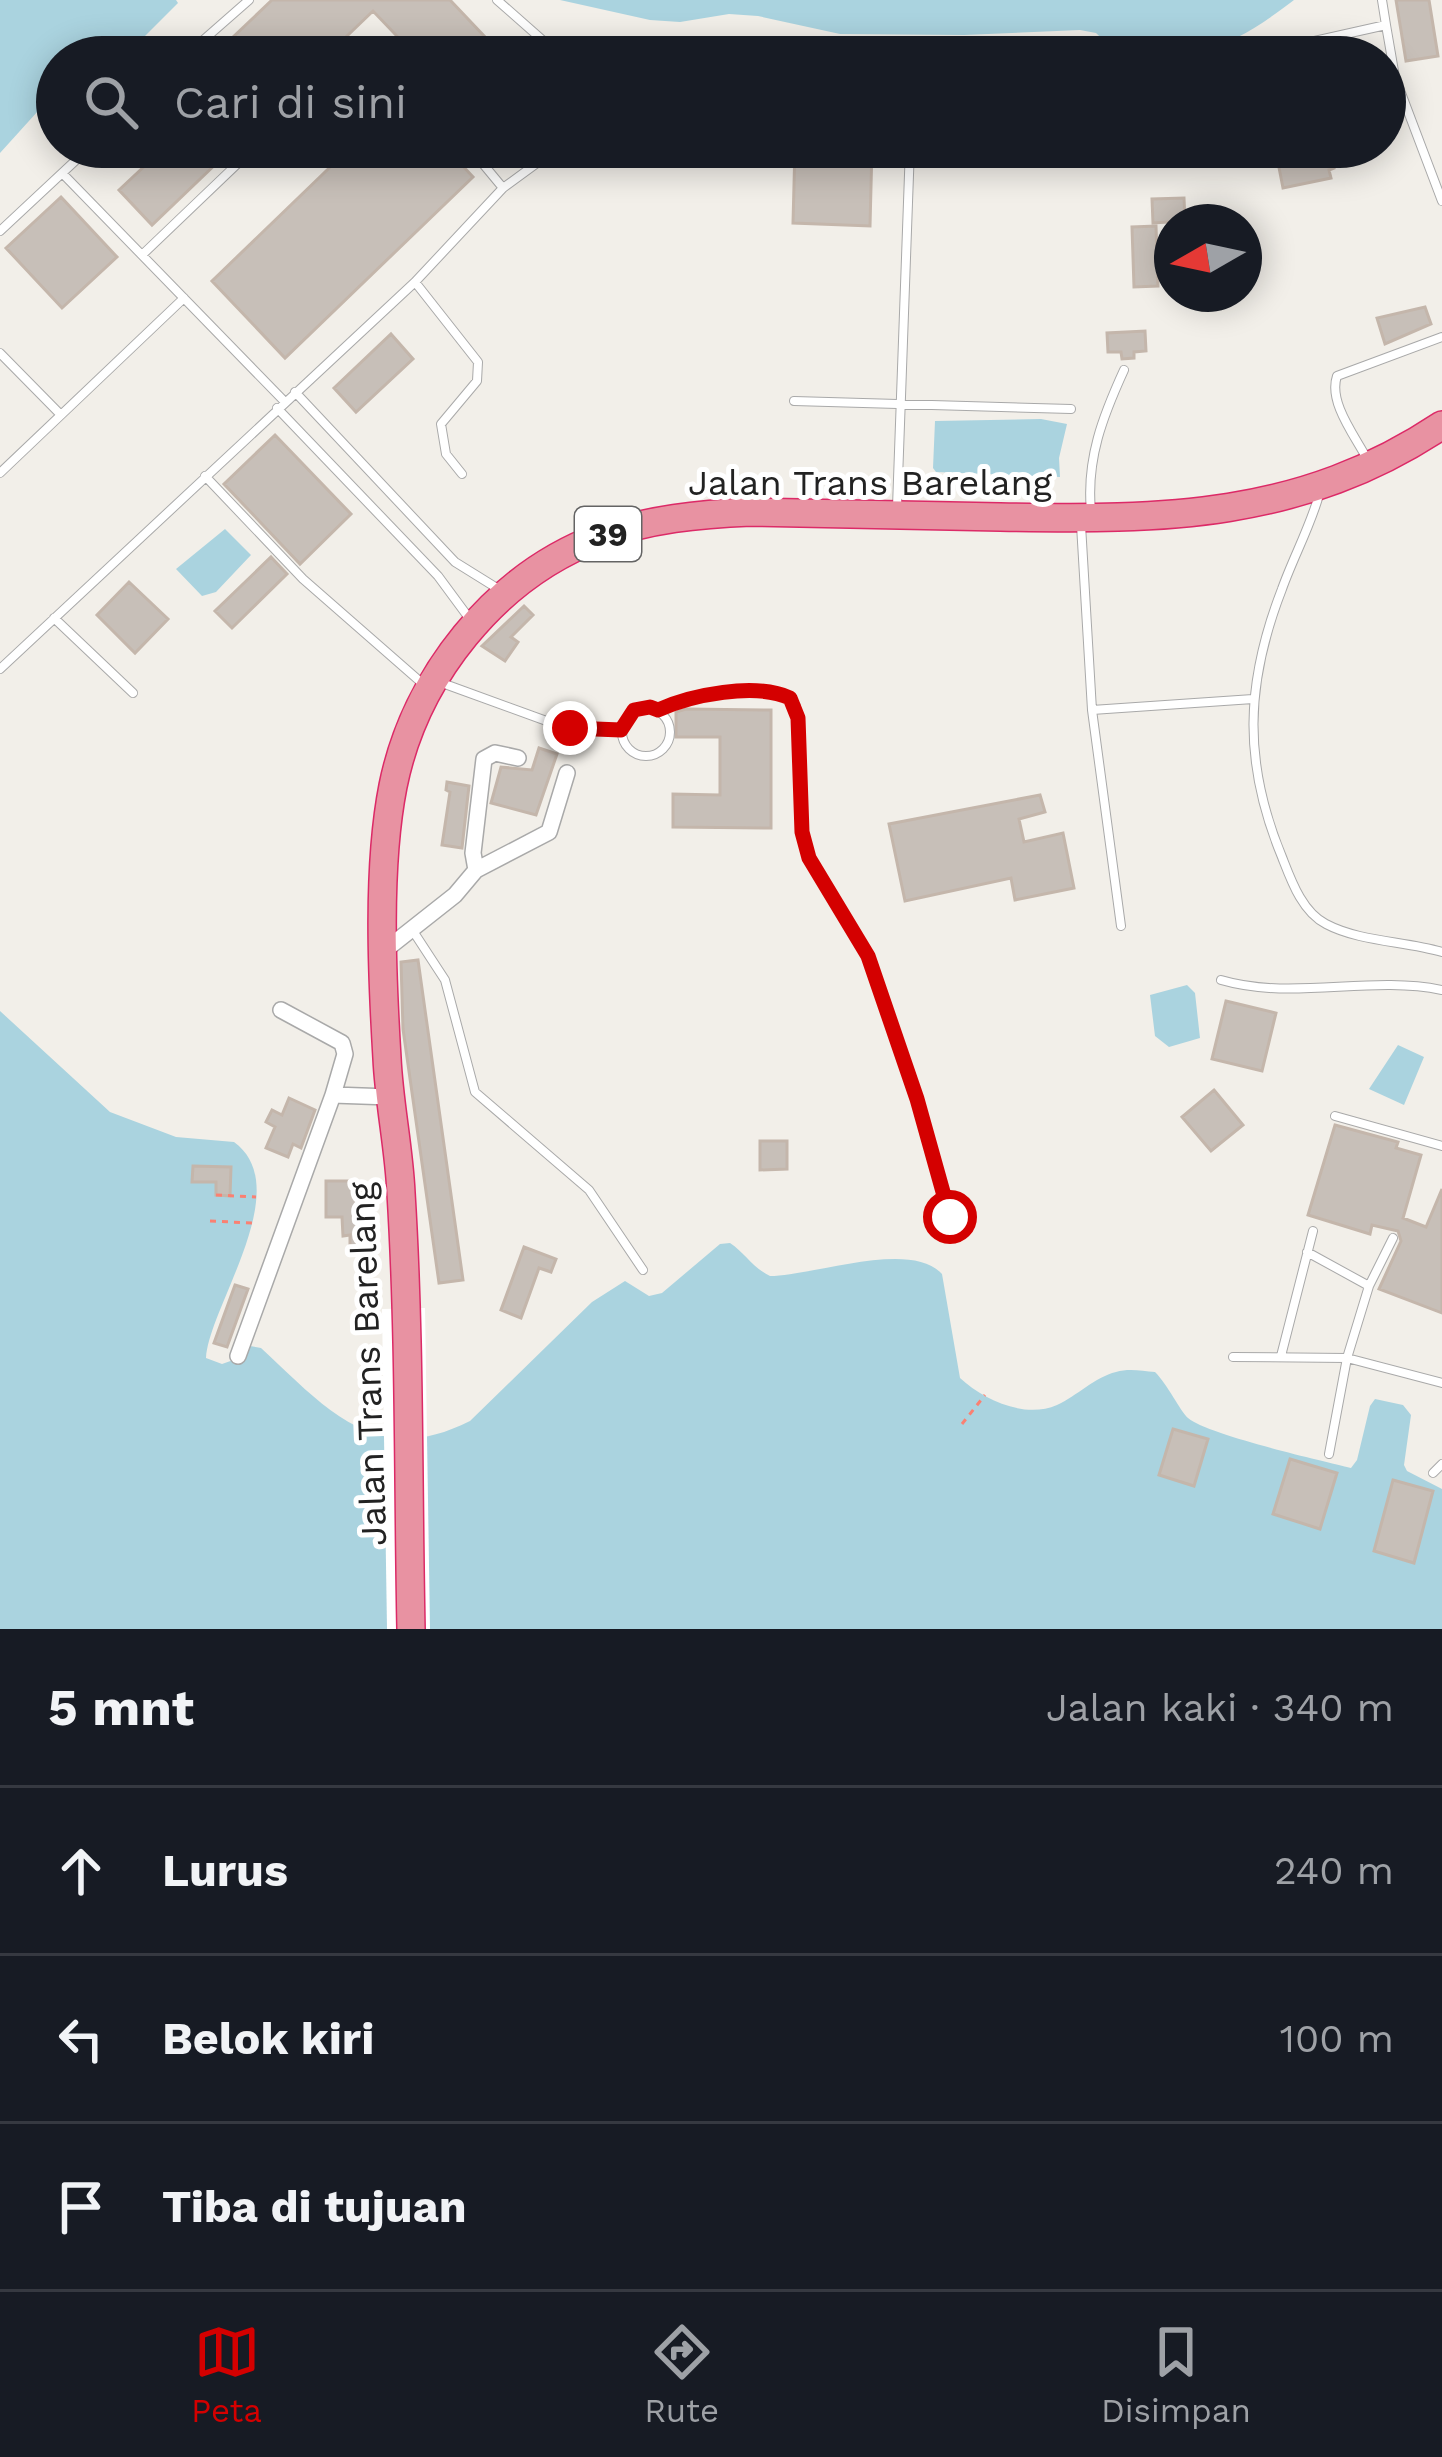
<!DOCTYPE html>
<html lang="id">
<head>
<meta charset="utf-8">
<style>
  :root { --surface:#171b24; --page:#242831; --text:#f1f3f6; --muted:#9ea1a6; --line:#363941; --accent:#d40000 }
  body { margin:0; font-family:"Work Sans",sans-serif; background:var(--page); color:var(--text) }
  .compass { position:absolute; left:1154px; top:204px; width:108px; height:108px; border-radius:50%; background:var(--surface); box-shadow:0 6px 30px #0003; rotate:261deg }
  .stop { position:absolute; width:36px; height:36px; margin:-27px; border:9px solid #d40000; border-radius:50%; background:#fff }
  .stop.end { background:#d40000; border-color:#fff; box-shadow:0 3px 12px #0008 }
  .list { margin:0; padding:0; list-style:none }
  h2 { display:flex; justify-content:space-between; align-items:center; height:156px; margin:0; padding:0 48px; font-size:51px }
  h2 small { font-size:39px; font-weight:400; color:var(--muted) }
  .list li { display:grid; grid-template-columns:78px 1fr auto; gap:36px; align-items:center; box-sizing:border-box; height:168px; padding:0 48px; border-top:3px solid var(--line) }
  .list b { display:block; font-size:45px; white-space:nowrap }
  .list em { font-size:39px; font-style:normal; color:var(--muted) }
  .icon { flex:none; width:66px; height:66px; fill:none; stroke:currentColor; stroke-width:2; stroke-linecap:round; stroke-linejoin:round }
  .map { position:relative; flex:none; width:1442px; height:1629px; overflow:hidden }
  .search { position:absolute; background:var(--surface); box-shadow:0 6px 30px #0003; left:36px; right:36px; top:36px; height:132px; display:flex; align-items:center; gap:30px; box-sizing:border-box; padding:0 42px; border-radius:66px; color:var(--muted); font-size:45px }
  .sheet { height:660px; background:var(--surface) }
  nav { display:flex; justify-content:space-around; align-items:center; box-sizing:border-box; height:168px; border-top:3px solid var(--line); background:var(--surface); font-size:33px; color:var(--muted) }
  nav a { display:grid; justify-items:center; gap:6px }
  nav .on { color:var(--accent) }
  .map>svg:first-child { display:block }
  .water { fill:#aad3df }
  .pier { fill:#fff }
  .building { fill:#c7bfb8; stroke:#c4b6ab; stroke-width:3 }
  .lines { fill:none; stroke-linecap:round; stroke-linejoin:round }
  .lane-casing { stroke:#a9a9a9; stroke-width:10 }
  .street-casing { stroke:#a9a9a9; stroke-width:18 }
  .highway-casing { stroke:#dc2a67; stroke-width:30 }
  .path { stroke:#fa8072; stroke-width:3; stroke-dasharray:6 6; stroke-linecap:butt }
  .lane { stroke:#fff; stroke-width:8 }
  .street { stroke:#fff; stroke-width:15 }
  .highway { stroke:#e892a2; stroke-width:27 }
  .route { stroke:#d40000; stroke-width:15 }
  .labels { text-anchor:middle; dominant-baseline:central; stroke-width:10; stroke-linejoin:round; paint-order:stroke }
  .shield { fill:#fff; stroke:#646464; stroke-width:3 }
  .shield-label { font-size:33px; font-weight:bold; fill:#222 }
  .street-label { font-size:36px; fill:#222; stroke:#fff }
</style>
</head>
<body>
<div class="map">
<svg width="1442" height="1629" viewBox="0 0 1442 1629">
  <rect width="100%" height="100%" fill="#f2efe9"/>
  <path class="water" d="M0 0H176L178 3 127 54 109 40 92 57H57V90L0 153Z
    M560 0H1294C1230 49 1202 57 1121 57L1096 33 1080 30 964 35 840 34 758 16 729 14 680 22 650 20Z
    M1041 419 1067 424 1059 458 1060 477 936 472 933 468 935 421Z
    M225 529 251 555 216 592 202 596 176 569Z
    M1187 985 1195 993 1200 1038 1169 1047 1155 1036 1150 995Z
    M0 1011 110 1112 176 1137 234 1142C297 1188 209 1306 206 1358L222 1364 239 1358 250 1346 261 1348C327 1409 375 1469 470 1421L592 1302 625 1281 649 1296 662 1293 720 1244 730 1243C745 1253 753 1268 770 1276 812 1276 911 1239 942 1274L960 1378C984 1400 1025 1419 1057 1405 1077 1396 1095 1377 1116 1372 1129 1368 1142 1371 1155 1372 1168 1385 1180 1411 1188 1418 1208 1435 1320 1460 1351 1468L1357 1460 1370 1406 1375 1399 1403 1405 1411 1415 1404 1465 1407 1471 1442 1489V1629H0Z
    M1398 1045 1424 1057 1404 1105 1369 1089Z"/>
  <path class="pier" d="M425 1308 430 1629H387L382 1309Z"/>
  <path class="building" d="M272 0H450L504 57H417L373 11 325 57H212Z
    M1396 0H1429L1438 56 1406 61Z
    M165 147H211L222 158 152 225 119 190Z
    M351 147H445L473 177 285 358 212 281Z
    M795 147H872L870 226 793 223Z
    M1275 147H1329L1334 168 1329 170 1331 178 1283 188Z
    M61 197 117 257 62 308 6 248Z
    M1184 198 1185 221 1153 223 1152 199Z
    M1156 226 1158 286 1134 287 1132 227Z
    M1425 307 1431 324 1385 344 1377 318Z
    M1145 331 1146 351 1134 352V358L1122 359 1121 352H1108L1107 333Z
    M391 334 413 359 356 412 334 388Z
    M275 435 351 514 300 564 224 484Z
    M271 557 287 574 232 628 215 611Z
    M129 582 168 619 135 653 97 615Z
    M524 606 533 615 511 637 518 642 505 661 482 646Z
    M686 709 771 710V828L673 827V794L720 795V737H676V712Z
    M539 748 557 754 536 815 491 803 501 767 532 770Z
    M447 782 469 786 462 848 442 845 450 792 446 790Z
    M1040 795 1045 812 1019 819 1024 842 1063 833 1074 888 1015 900 1011 878 905 901 889 824Z
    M418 960 463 1280 439 1283 403 1029 401 962Z
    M1226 1001 1276 1013 1262 1071 1212 1059Z
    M1214 1090 1243 1125 1211 1151 1182 1117Z
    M289 1098 315 1110 301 1148 293 1144 288 1157 266 1148 275 1127 266 1122 272 1110 282 1115Z
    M1335 1125 1398 1142 1396 1148 1421 1155 1403 1218 1426 1227 1442 1189V1313L1379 1289 1401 1241 1398 1231 1372 1225 1370 1234 1308 1215Z
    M760 1141H787V1169L760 1170Z
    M193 1166 231 1167 230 1196 216 1195V1182H192Z
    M326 1181H356V1220L370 1219 371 1234H363V1246L350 1247V1235L343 1236 342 1217H326Z
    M524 1247 556 1259 551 1272 539 1268 521 1318 501 1310Z
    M235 1285 248 1289 227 1347 214 1343Z
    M1173 1429 1208 1439 1194 1486 1159 1475Z
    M1290 1459 1337 1473 1320 1529 1273 1514Z
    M1393 1480 1433 1491 1414 1563 1374 1551Z"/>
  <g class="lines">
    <defs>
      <path id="lane" d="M497 0 556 52 594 57
        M1382 0 1386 25
        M184 57 249 0
        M1243 57 1386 25 1395 77 1442 201
        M469 147 503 188
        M1200 147 1201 159
        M63 174 285 402
        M0 231 90 147
        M142 255 255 147
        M415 282 478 362 477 381 441 424 446 454 462 474
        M0 353 61 415
        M295 392 455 562 500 590
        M794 401 1071 409
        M277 408 438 576 469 618
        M1367 459C1355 436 1328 402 1337 376L1442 337
        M0 473 184 298
        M205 476 303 579 423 684
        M1319 495C1310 527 1293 558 1282 589 1245 684 1243 763 1282 857 1291 880 1302 912 1326 924 1360 942 1406 941 1442 952
        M897 507 910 147
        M1091 511C1086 459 1103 416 1124 370
        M1081 525 1092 710 1253 699
        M54 618 133 693
        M0 669 415 282 503 188 559 147
        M442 683 563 727 621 730
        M622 732a24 24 0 1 1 48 0a24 24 0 1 1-48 0Z
        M658 710C688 697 773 676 796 706L803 832 809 858 868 956 917 1099 950 1217
        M1092 710 1121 926
        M413 931 445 980 475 1092 589 1190 643 1270
        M1221 980C1293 1001 1369 975 1442 990
        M1335 1116 1442 1146
        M1307 1252 1369 1286
        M1281 1356 1313 1231
        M1233 1357 1347 1358 1369 1286 1393 1238
        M1329 1454 1347 1358 1442 1383
        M1433 1473 1442 1464"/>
      <path id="street" d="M476 870 473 853 484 759 495 753 518 758
        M384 951 455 895 476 870 549 832 567 773
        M281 1010 342 1043 345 1054 333 1095
        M238 1356 333 1095 390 1097"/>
      <path id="highway" d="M411 1629C408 1484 410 1338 401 1193 399 1148 389 1103 387 1058 382 975 377 867 393 786 415 677 495 576 600 537 649 519 699 514 751 512 834 513 917 515 1000 517 1163 520 1301 519 1442 425"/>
    </defs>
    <use href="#lane" class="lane-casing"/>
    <use href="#street" class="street-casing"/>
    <use href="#highway" class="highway-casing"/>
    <path class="path" d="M216 1195 256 1197
      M210 1221 252 1223
      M962 1424 985 1395"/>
    <use href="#lane" class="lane"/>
    <use href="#street" class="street"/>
    <use href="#highway" class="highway"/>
  </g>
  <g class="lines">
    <path class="route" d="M570 728 621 730 634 710 650 707 658 710C691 695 755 682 790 698L798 718 802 832 809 858 868 956 917 1099 950 1217"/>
  </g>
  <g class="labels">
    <rect class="shield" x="575" y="507" width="66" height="54" rx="9"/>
    <g class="shield-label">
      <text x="608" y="534">39</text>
    </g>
    <g class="street-label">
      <text x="870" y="483">Jalan Trans Barelang</text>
      <text transform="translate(368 1364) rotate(-92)">Jalan Trans Barelang</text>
    </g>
  </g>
</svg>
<svg class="compass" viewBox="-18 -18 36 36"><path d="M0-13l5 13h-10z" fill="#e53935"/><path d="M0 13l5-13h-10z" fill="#9ea1a6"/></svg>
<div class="stop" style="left:950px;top:1217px"></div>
<div class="stop end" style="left:570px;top:728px"></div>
<div class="search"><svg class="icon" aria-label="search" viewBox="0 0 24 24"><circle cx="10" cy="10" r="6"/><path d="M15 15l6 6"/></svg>Cari di sini</div>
</div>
<section class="sheet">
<h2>5 mnt<small>Jalan kaki · 340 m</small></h2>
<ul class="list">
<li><svg class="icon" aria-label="ahead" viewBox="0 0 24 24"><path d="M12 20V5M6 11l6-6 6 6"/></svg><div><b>Lurus</b></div><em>240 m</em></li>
<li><svg class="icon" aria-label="left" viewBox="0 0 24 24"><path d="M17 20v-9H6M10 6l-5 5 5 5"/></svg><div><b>Belok kiri</b></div><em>100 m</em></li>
<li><svg class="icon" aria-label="arrive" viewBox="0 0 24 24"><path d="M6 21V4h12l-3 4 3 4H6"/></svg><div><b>Tiba di tujuan</b></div></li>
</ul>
</section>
<nav>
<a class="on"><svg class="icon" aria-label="map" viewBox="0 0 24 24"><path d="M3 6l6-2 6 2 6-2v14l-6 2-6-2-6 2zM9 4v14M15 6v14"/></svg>Peta</a>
<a><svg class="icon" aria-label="directions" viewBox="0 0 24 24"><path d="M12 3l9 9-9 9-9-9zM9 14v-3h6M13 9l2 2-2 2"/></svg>Rute</a>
<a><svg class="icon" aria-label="saved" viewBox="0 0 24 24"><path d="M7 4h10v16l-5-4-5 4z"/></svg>Disimpan</a>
</nav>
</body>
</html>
